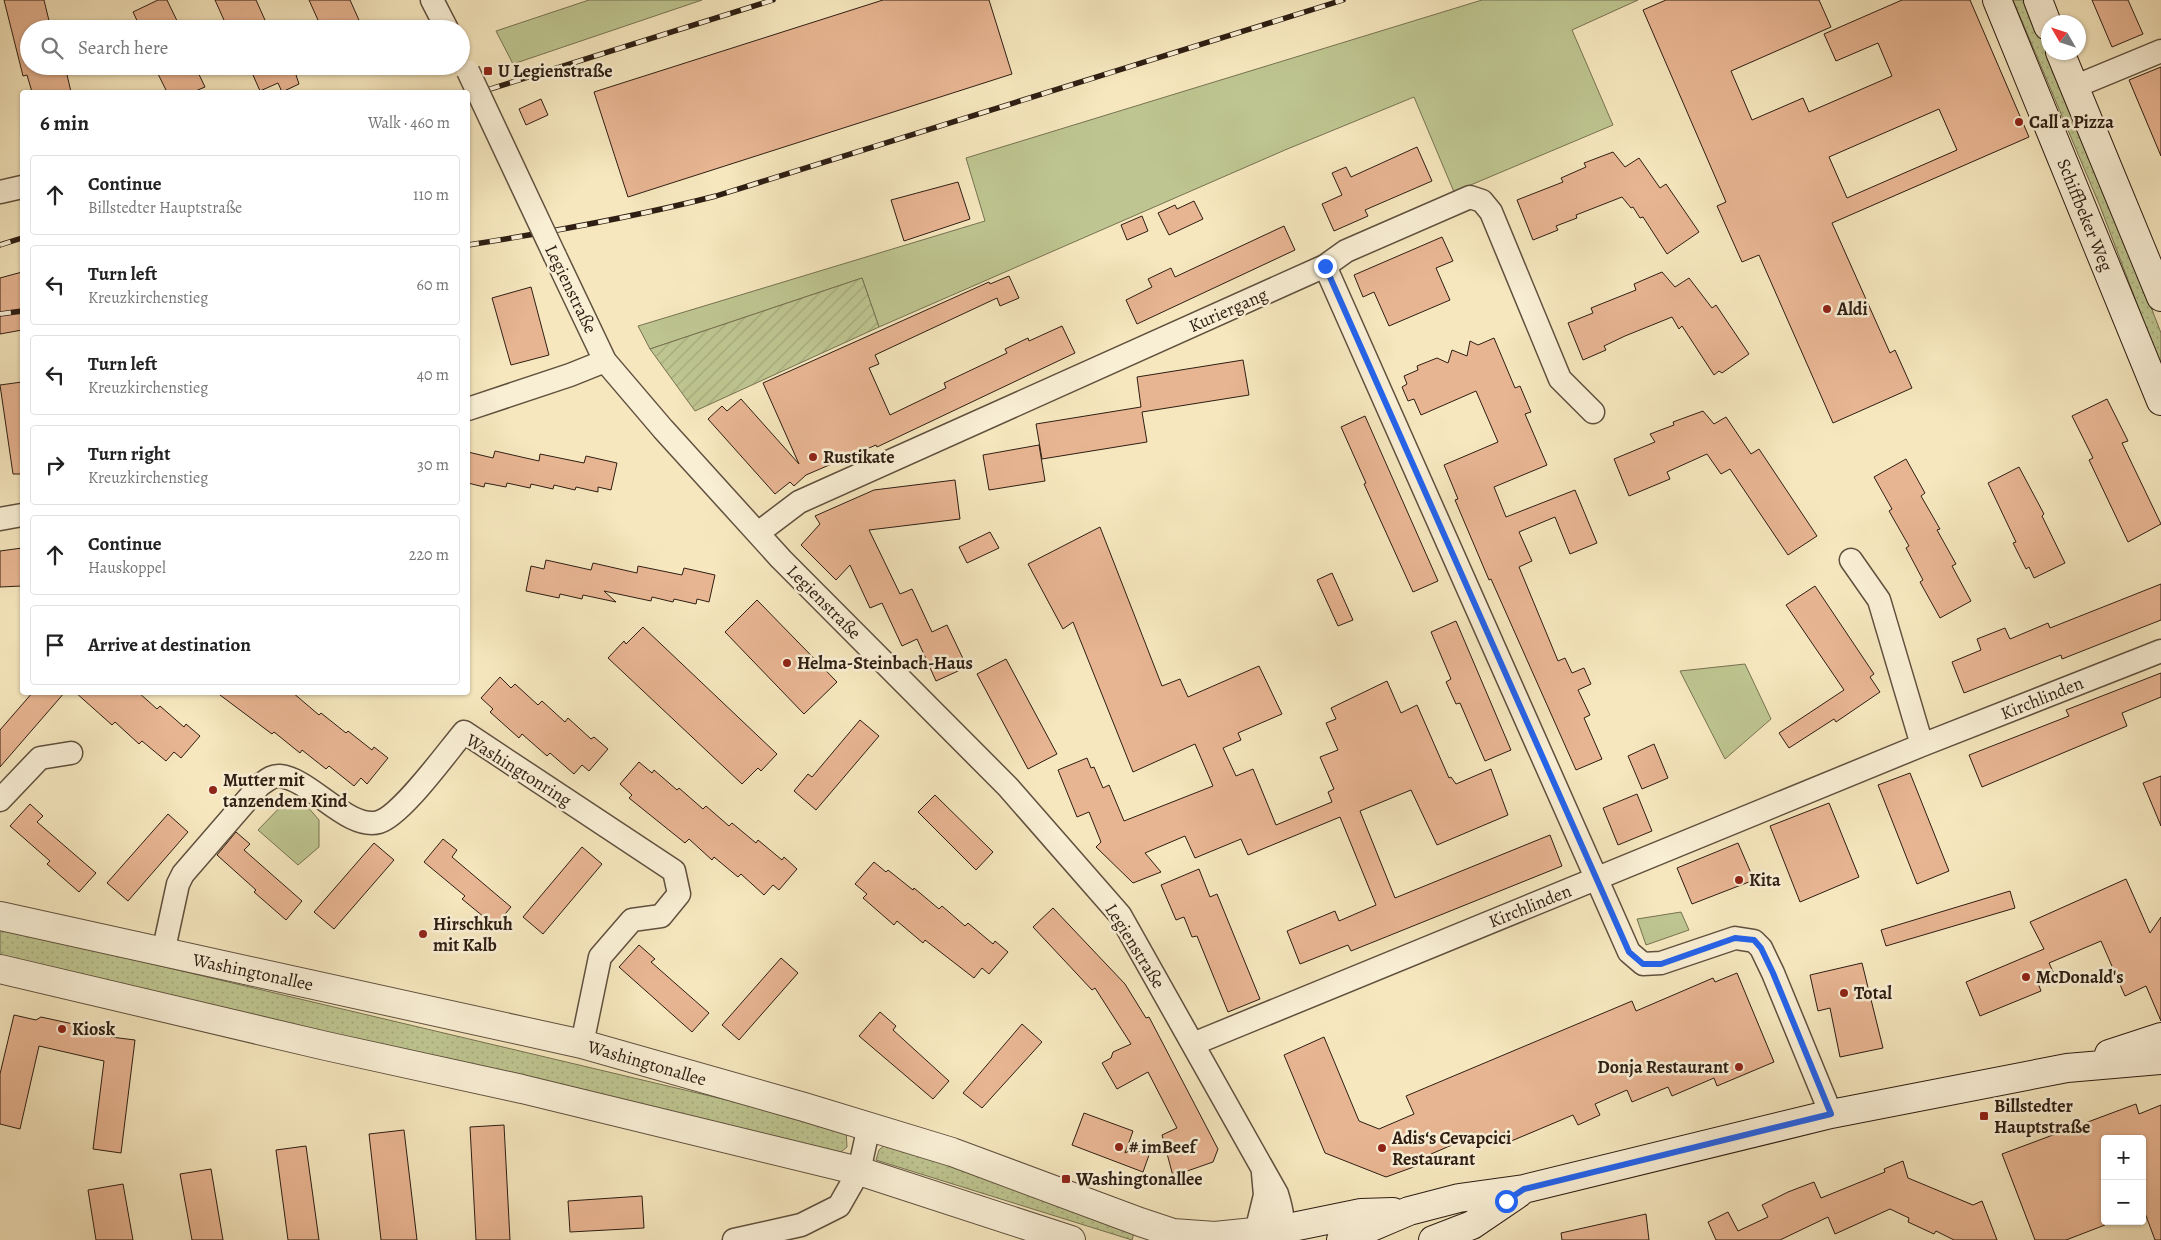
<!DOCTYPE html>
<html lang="en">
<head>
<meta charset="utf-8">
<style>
  :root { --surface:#fff; --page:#f6f6f6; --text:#222; --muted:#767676; --line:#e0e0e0 }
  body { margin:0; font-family:Alegreya,serif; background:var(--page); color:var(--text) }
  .controls { position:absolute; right:15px; bottom:15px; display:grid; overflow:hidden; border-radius:5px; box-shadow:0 1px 4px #0004 }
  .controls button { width:45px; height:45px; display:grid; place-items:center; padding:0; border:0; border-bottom:1px solid var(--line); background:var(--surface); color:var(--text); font:25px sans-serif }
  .compass { position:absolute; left:2041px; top:15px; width:45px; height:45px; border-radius:50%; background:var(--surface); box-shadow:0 1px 4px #0004; rotate:309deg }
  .stop { position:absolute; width:15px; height:15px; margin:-11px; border:4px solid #2563eb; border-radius:50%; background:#fff }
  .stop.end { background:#2563eb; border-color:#fff; box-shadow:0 1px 5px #0008 }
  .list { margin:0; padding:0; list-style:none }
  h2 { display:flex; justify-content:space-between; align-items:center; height:65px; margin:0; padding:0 20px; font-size:21px }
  h2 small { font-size:16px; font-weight:400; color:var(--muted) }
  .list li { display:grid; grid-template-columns:32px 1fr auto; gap:15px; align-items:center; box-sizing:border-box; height:80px; margin:0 10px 10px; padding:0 10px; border:1px solid var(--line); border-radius:5px }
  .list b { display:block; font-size:19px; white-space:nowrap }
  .list p { margin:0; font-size:16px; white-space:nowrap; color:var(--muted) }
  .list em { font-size:16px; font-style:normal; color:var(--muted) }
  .icon { flex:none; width:28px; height:28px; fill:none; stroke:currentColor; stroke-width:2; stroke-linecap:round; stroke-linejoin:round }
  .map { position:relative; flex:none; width:2161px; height:1240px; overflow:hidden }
  .search { position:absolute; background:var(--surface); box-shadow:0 1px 4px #0004; left:20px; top:20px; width:450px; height:55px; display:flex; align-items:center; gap:12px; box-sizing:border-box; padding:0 18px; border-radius:28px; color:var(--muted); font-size:19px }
  .panel { position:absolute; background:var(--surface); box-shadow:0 1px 4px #0004; left:20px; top:90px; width:450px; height:605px; border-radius:5px }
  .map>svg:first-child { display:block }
  .grass { fill:url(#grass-dots); stroke:#767252 }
  .park { fill:#bec590; stroke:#767252 }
  .garden { fill:url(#garden-furrows); stroke:#767252 }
  .building { fill:#e8b592; stroke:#2e1e13; fill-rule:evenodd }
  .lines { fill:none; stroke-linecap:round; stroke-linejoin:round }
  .minor-casing { stroke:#60503e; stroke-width:25 }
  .tertiary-casing { stroke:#60503e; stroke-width:30 }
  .secondary-casing { stroke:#2e1e13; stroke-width:30 }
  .minor { stroke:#f9efd5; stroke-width:22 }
  .tertiary { stroke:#f9efd5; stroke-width:28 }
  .secondary { stroke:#f9efd5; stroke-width:28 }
  .rail-casing { stroke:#2e1e13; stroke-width:5.5 }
  .rail { stroke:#f9efd5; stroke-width:4; stroke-dasharray:11; stroke-linecap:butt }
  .minor-bridge-casing { stroke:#60503e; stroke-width:25; stroke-linecap:butt }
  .minor-bridge { stroke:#f9efd5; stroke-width:22 }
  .route { stroke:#2563eb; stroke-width:6 }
  .poi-dot { fill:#8f2418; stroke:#f9efd5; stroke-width:2 }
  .labels { text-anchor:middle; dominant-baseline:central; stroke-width:5; stroke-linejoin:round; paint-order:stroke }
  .poi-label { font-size:18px; font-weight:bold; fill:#2e1e13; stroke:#f9efd5; text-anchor:start }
  .street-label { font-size:18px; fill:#2e1e13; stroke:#f9efd5 }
</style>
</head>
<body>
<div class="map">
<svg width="2161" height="1240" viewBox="0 0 2161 1240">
  <defs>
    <pattern id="grass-dots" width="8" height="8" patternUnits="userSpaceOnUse" patternTransform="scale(1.25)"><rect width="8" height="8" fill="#bec590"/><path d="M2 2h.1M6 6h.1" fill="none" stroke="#a4a97b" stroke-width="1.8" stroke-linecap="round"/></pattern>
    <pattern id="garden-furrows" width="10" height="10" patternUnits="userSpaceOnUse" patternTransform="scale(1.25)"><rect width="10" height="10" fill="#bec590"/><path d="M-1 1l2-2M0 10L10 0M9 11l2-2" fill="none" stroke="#a4a97b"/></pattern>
  </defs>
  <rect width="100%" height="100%" fill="#f6e7be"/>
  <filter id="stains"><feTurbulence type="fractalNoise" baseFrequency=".004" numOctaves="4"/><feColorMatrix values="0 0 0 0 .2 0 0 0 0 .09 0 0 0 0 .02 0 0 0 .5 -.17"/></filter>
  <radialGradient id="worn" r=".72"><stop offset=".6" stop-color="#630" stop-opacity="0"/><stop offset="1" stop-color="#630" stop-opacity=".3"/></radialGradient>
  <path class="grass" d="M2013 0H2026L2109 198 2161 333V367L2100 206Z
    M0 928 841 1127 846 1130 847 1147 836 1156 0 959Z
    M887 1143 1135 1230 1132 1240 876 1160 879 1150Z"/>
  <path class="park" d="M589 0H702L513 64 496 31Z
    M1482 0H1638L1572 30 1613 125 1454 192 1414 97 1285 150 879 327 862 278 650 349 638 326 985 221 966 158Z
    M1745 664 1771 719 1725 759 1680 671Z
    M287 800 307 806 319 820V847L298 865 258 830Z
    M1681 912 1689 930 1646 945 1637 919Z"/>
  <path class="garden" d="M862 278 879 327 695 411 650 349Z"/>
  <path class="building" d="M4 0H44L51 29H29V66H65L71 92H32L27 75 23 76Z
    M158 0H167L181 29H141L133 12Z
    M215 0H256L269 29H228Z
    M309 0H350L363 29H322Z
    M883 0H989L1012 74 628 197 594 92Z
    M1666 0H1819L1831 27 1731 71 1752 120 1803 98 1809 112 1892 76 1878 43 1836 61 1824 34 1902 0H1970L2029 137 1832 223 1890 353 1895 350 1912 388 1833 423 1759 255 1742 262 1717 206 1726 202 1643 10ZM1939 109 1957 150 1847 198 1829 157Z
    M2092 0H2128L2143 34 2112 47Z
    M154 66H195L205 87 193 92H167Z
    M249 66H315L296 75 299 84 282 92 278 83 260 91Z
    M2161 67V156L2129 80Z
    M541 99 548 115 526 125 519 109Z
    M1417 147 1432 181 1365 210 1368 216 1334 231 1322 204 1342 195 1332 173 1346 167 1351 177Z
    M1613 152 1625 167 1639 158 1660 188 1666 184 1699 232 1667 254 1643 217 1640 218 1633 207 1631 208 1622 197 1576 215 1577 218 1556 226 1558 230 1533 240 1517 200 1563 182 1561 178 1586 167 1584 163Z
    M958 182 970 219 904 241 891 200Z
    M1194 201 1203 219 1169 235 1158 213 1175 205 1177 209Z
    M1142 216 1148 231 1127 240 1121 225Z
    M1284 226 1295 250 1137 324 1126 300 1152 287 1148 279 1171 268 1175 277Z
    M1442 237 1453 261 1436 268 1450 300 1389 326 1374 292 1363 297 1354 275Z
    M22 272V330L0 334V278Z
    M1662 272 1675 287 1689 278 1712 308 1716 305 1749 354 1722 373 1719 371 1714 375 1682 326 1679 329 1672 317 1625 336 1604 346 1606 350 1583 360 1568 323 1593 313 1591 308 1636 290 1634 284Z
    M1009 276 1019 298 1000 306 997 298 875 355 879 364 869 368 890 415 946 388 944 383 1007 353 1005 349 1028 338 1029 341 1062 326 1075 353 877 447 876 445 806 475 794 486 790 482 775 494 708 419 722 406 727 411 741 399 799 464 763 383 989 282 990 284Z
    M531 287 549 355 511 365 492 298Z
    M1494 338 1515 388 1520 386 1531 412 1525 414 1547 465 1494 487 1506 517 1575 490 1597 543 1570 554 1555 517 1519 532 1532 561 1519 567 1558 661 1565 658 1572 673 1584 668 1591 684 1578 690 1590 715 1584 718 1602 759 1576 770 1511 624 1491 579 1489 580 1455 500 1458 499 1444 465 1498 442 1476 391 1421 415 1414 399 1408 401 1402 387 1407 384 1404 376 1418 370 1417 366 1437 358 1448 363 1452 350 1467 356 1470 341 1478 345Z
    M1243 360 1249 395 1142 412 1147 442 1042 459 1036 424 1141 407 1137 377Z
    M22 382V474H13L0 385Z
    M2107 399 2128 441 2122 443 2161 524 2128 542 2089 460 2093 458 2072 416Z
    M1703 411 1714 424 1726 417 1751 454 1759 449 1817 536 1788 555 1730 469 1721 474 1707 454 1667 472 1670 479 1629 496 1614 459 1655 442 1650 434 1674 425 1673 422Z
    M1365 416 1438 581 1413 592 1364 484 1366 483 1341 427Z
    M1039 445 1045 481 989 490 983 455Z
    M495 451 539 461 540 454 584 463 586 456 617 463 611 490 598 487V492L576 487 575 490 554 485 553 489 531 484 530 488 507 483 506 487 485 483 484 487 468 483V452L493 458Z
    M1906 459 1925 493 1921 496 1940 529 1937 530 1956 564 1952 566 1971 601 1940 618 1920 582 1923 580 1906 548 1909 546 1889 511 1892 509 1874 477Z
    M2019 467 2044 514 2042 516 2065 563 2034 578 2029 567 2026 569 2013 543 2016 542 1988 483Z
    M955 480 960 519 869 530 900 594 912 589 932 632 947 625 967 667 936 681 917 639 902 646 882 603 870 608 850 565 836 580 801 545 820 524 815 516 874 490Z
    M1100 527 1162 686 1180 679 1188 697 1259 666 1282 714 1238 733 1241 740 1223 748 1236 776 1253 769 1276 825 1332 802 1328 792 1334 789 1320 757 1338 750 1326 723 1336 719 1331 708 1387 681 1401 713 1417 705 1449 778 1451 777 1456 784 1491 769 1508 815 1437 845 1411 790 1360 811 1395 898 1550 835 1562 866 1351 951 1348 945 1300 964 1287 931 1335 911 1339 921 1376 905 1340 817 1248 855 1241 839 1195 858 1185 836 1145 853 1161 872 1133 883 1096 847 1101 842 1089 812 1077 817 1058 770 1087 758 1091 768 1094 767 1103 788 1109 785 1124 821 1213 786 1195 744 1133 772 1073 622 1063 629 1028 564Z
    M990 532 999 548 967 563 959 547Z
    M22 548V586L0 587V551Z
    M546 560 591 570 593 563 637 573 638 566 682 575 684 568 715 575 709 602 697 599 696 604 674 599 673 602 652 597 651 601 604 591 616 602 583 595 582 599 560 594 559 598 526 591 531 566 544 569Z
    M1332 573 1353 620 1338 626 1317 580Z
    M2161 584V620L2062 659 2061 655 1964 693 1952 662 1981 650 1977 639 2005 628 2010 639 2048 623 2050 628Z
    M1815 586 1874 674 1870 677 1880 692 1836 722 1834 719 1789 748 1779 733 1844 690 1786 605Z
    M757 600 837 682 804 714 725 632Z
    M1456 621 1511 750 1485 761 1460 703 1456 704 1446 682 1451 679 1431 632Z
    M643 627 777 754 761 771 758 768 742 784 608 658 624 641 626 644Z
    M1006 659 1057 754 1028 769 977 674Z
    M2161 673V697L2122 713 2127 726 1982 787 1969 755 2069 716 2066 710Z
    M500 677 511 688 515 684 538 705 542 701 565 722 568 718 591 739 594 737 608 749 589 771 582 765 574 774 550 753 547 756 522 734 519 738 490 712 493 709 481 698Z
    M33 692H65L0 767V730Z
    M75 692H138L157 709 160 706 184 727 186 724 200 736 181 758 174 752 166 761 142 741 139 744 115 722 112 725Z
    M216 692H292L319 715 321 713 346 733 348 731 372 750 374 747 388 758 367 784 361 778 354 786 329 766 326 769 302 750 300 753 274 732 272 734Z
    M860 720 879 736 816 810 794 791 808 774 812 777Z
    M1654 744 1668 778 1642 789 1628 756Z
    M639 762 652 773 654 770 677 790 679 788 703 809 706 806 729 826 732 823 756 843 758 840 782 860 784 857 797 869 779 890 773 885 764 895 741 874 738 877 714 857 712 860 689 839 685 843 629 798 632 795 620 784Z
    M1910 773 1949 871 1917 884 1878 785Z
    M2161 776V826L2143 783Z
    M1637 794 1652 831 1618 845 1603 808Z
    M935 795 993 852 976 870 918 812Z
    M1829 803 1859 877 1800 902 1770 826Z
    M30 804 43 816 37 822 96 873 79 892 47 864 50 861 10 826Z
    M168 814 188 832 128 901 107 883Z
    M236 832 250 844 244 850 302 901 286 920 254 892 256 890 217 855Z
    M443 839 457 850 452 857 511 907 495 926 462 899 465 896 424 862Z
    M374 843 394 860 334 929 314 912Z
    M1738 843 1754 880 1692 904 1677 868Z
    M582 847 602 864 543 934 523 917Z
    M874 862 886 872 888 870 913 890 914 888 939 909 942 906 965 926 968 923 993 944 995 941 1008 952 989 974 982 968 974 978 925 940 923 943 897 921 894 925 863 898 867 894 855 884Z
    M1199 869 1210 897 1217 894 1260 999 1228 1012 1197 936 1192 937 1184 917 1176 920 1161 885Z
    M2126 879 2150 933 2161 917V1021L2146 986 2125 996 2101 941 2049 963 2055 976 2038 983 2041 991 1980 1016 1966 982 2044 949 2030 922Z
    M2010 891 2015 908 1886 946 1881 930Z
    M1053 908 1125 984 1146 1018 1149 1017 1218 1149 1213 1162 1173 1176 1162 1135 1177 1128 1148 1072 1117 1089 1102 1063 1111 1058 1113 1052 1131 1044 1095 988 1092 990 1033 927Z
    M639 945 655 959 651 962 709 1013 692 1032 619 967Z
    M781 958 798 973 739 1040 722 1025Z
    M1862 963 1883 1048 1840 1057 1830 1008 1818 1011 1810 975Z
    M1737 973 1774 1062 1717 1086 1714 1078 1672 1096 1668 1087 1632 1102 1627 1090 1595 1104 1600 1115 1578 1125 1573 1115 1509 1142 1505 1132 1476 1144 1473 1136 1431 1154 1433 1160 1386 1177 1325 1153 1284 1055 1324 1037 1359 1121 1379 1129 1414 1114 1406 1096 1632 1001 1636 1011 1713 978 1715 982Z
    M880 1012 896 1026 893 1030 949 1081 933 1099 859 1036Z
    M14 1015 36 1020 41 1017 110 1032 111 1037 135 1040 121 1153 93 1149 104 1061 39 1046 20 1129 0 1124V1074Z
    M1022 1024 1042 1042 982 1108 963 1093Z
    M2136 1104 2139 1114 2161 1105V1240H2155L2142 1205V1139H2105V1225L2066 1240H2035L2002 1154Z
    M1084 1113 1133 1131 1125 1153 1133 1149 1149 1155 1143 1172 1072 1145Z
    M504 1125 510 1240H476L470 1127Z
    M404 1130 417 1240H381L369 1134Z
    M306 1146 319 1240H288L276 1150Z
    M1903 1161 1908 1178 1973 1205 1982 1201 1997 1240H1954L1936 1231 1934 1234 1908 1222 1909 1218 1890 1209 1835 1234 1828 1217 1780 1240H1716L1708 1222 1728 1212 1738 1231 1768 1217 1762 1205 1788 1192 1814 1182 1821 1198 1885 1172 1884 1169Z
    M211 1169 223 1240H192L180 1174Z
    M123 1184 133 1240H96L88 1190Z
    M642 1196 644 1228 570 1232 568 1201Z
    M1646 1214 1649 1240H1562L1561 1233Z"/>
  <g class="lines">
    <defs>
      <path id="minor" d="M432 0 447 29
        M2074 87 2161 51
        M0 192 22 187
        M555 256 605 361 663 429 781 559 1008 787 1120 915 1277 1194C1282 1210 1285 1224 1281 1240
        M1325 266 1629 952 1643 964 1661 963 1735 938 1754 941 1761 948 1773 973 1831 1114
        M468 409 570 375 605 361
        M0 519 22 515
        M758 533 799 502 1325 266 1346 251 1470 197 1482 201 1491 212 1560 379 1593 412
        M1851 560 1879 600 1922 745
        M0 800 40 758 71 753
        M163 953 178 884 183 874 260 785C266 781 272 775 280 776 311 779 348 831 379 822 402 815 447 752 464 732L674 871 679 894 661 916 632 920 600 957 582 1044
        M1193 1044 1922 745 2161 651
        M734 1240 801 1225 839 1206 859 1171 869 1126
        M1254 1240 1265 1195 1263 1173"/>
      <path id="tertiary" d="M0 916 582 1044 804 1107 952 1152 1140 1222 1173 1233 1215 1236 1283 1229
        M0 969 326 1046 522 1089 859 1171 1071 1240"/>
      <path id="secondary" d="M1997 0 2161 401
        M2038 0 2048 26
        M2060 52 2161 297
        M2109 1054 2161 1037
        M1283 1229 1361 1213 1393 1212
        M1341 1240 1409 1211 1459 1198 1524 1189 1831 1114 2067 1068 2161 1060
        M1433 1240 1472 1225 1519 1193"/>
    </defs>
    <use href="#minor" class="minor-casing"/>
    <use href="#tertiary" class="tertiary-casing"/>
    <use href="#secondary" class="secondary-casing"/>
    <use href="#minor" class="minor"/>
    <use href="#tertiary" class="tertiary"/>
    <use href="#secondary" class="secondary"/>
    <defs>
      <path id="rail" d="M468 96 773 0
        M0 245 22 238
        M468 245C551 232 634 217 716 196L1343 0
        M0 314 22 311"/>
    </defs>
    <use href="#rail" class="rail-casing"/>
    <use href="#rail" class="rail"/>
    <defs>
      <path id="minor-bridge" d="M468 71 555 256"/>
    </defs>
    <use href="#minor-bridge" class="minor-bridge-casing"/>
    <use href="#minor-bridge" class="minor-bridge"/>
  </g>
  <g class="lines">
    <path class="route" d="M1325 266 1629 952 1643 964H1661L1735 938 1754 940 1761 948 1773 973 1831 1114 1524 1189 1506 1201"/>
  </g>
  <g class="poi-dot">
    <rect x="483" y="66" width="10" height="10" rx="2.5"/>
    <circle cx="2019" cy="122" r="5"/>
    <circle cx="1827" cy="309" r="5"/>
    <circle cx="813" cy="457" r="5"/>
    <circle cx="787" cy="663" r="5"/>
    <circle cx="213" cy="790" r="5"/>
    <circle cx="1739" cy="880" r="5"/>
    <circle cx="423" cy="934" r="5"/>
    <circle cx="2026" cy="977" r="5"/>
    <circle cx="1844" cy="993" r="5"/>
    <circle cx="62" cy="1029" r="5"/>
    <circle cx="1739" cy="1067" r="5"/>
    <rect x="1979" y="1111" width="10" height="10" rx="2.5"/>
    <circle cx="1119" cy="1147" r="5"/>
    <circle cx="1382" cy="1148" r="5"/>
    <rect x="1061" y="1174" width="10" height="10" rx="2.5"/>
  </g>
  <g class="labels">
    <g class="poi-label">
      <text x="498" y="71">U Legienstraße</text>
      <text x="2029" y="122">Call a Pizza</text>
      <text x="1837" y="309">Aldi</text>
      <text x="823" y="457">Rustikate</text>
      <text x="797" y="663">Helma-Steinbach-Haus</text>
      <text x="223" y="780">Mutter mit<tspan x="223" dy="21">tanzendem Kind</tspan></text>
      <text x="1749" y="880">Kita</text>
      <text x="433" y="924">Hirschkuh<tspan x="433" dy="21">mit Kalb</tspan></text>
      <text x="2036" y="977">McDonald's</text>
      <text x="1854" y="993">Total</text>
      <text x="72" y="1029">Kiosk</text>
      <text x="1729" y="1067" text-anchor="end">Donja Restaurant</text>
      <text x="1994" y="1106">Billstedter<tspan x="1994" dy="21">Hauptstraße</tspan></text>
      <text x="1392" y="1138">Adis‘s Cevapcici<tspan x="1392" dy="21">Restaurant</tspan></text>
      <text x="1129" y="1147"># imBeef</text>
      <text x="1076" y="1179">Washingtonallee</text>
    </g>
    <g class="street-label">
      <text transform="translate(2085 215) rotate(68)">Schiffbeker Weg</text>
      <text transform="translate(571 289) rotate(64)">Legienstraße</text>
      <text transform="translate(1228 310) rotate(-24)">Kuriergang</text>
      <text transform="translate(824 602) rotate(45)">Legienstraße</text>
      <text transform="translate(2042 698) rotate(-22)">Kirchlinden</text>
      <text transform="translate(519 770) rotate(32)">Washingtonring</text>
      <text transform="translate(1530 906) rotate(-22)">Kirchlinden</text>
      <text transform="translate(1135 946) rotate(58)">Legienstraße</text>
      <text transform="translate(253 972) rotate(12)">Washingtonallee</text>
      <text transform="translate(647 1063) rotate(16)">Washingtonallee</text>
    </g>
  </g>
  <rect width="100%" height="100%" filter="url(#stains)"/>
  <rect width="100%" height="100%" fill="url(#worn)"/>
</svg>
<div class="controls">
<button>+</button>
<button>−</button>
</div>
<svg class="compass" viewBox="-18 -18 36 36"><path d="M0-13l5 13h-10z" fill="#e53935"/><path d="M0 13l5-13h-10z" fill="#767676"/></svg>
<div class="stop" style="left:1506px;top:1201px"></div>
<div class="stop end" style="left:1325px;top:266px"></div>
<div class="search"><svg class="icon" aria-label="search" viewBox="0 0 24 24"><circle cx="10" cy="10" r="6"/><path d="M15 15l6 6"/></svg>Search here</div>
<section class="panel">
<h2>6 min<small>Walk · 460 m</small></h2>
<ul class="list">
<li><svg class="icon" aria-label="ahead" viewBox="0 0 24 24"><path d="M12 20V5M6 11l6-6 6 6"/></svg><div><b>Continue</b><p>Billstedter Hauptstraße</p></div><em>110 m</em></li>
<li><svg class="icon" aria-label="left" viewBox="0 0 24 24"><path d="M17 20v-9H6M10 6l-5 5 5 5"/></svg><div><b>Turn left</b><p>Kreuzkirchenstieg</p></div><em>60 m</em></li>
<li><svg class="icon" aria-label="left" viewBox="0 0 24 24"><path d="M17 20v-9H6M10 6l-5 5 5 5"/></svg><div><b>Turn left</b><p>Kreuzkirchenstieg</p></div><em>40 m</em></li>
<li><svg class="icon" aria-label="right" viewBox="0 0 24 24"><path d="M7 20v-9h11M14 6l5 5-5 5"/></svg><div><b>Turn right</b><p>Kreuzkirchenstieg</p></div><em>30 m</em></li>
<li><svg class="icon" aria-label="ahead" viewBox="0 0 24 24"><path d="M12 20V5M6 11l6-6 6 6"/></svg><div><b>Continue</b><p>Hauskoppel</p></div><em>220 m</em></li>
<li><svg class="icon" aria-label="arrive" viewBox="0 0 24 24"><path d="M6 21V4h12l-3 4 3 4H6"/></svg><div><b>Arrive at destination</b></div></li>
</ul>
</section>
</div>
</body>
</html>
